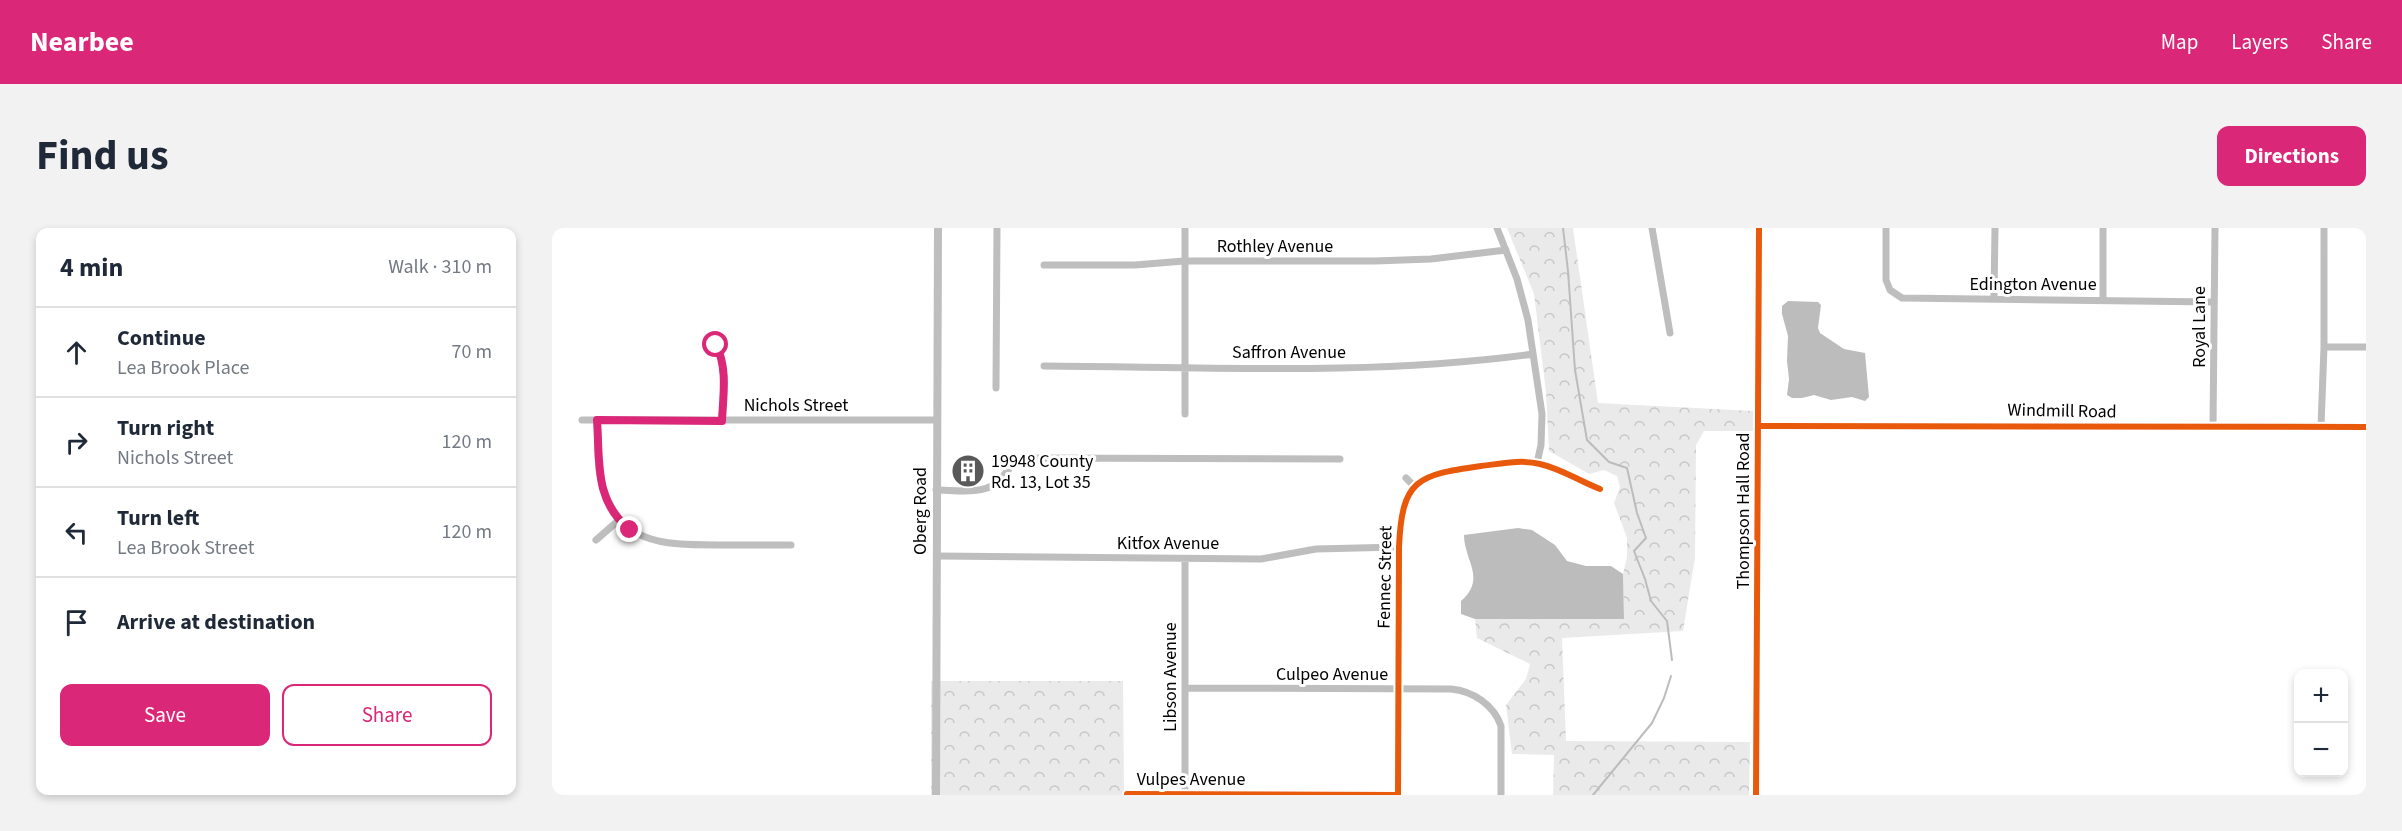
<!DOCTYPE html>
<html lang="en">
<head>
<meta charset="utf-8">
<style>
  :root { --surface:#fff; --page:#f2f2f3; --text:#1f2937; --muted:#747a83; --line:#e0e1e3; --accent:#db2777 }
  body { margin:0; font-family:"Source Sans 3",sans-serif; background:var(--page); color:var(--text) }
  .controls { position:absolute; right:18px; bottom:18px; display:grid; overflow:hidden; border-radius:12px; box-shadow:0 3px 9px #0003 }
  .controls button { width:54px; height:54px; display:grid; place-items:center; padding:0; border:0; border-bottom:2px solid var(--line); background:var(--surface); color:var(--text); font:30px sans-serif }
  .stop { position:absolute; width:18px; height:18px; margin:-14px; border:4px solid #db2777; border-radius:50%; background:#fff }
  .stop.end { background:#db2777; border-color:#fff; box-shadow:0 2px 6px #0008 }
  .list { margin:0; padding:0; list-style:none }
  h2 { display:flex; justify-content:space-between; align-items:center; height:78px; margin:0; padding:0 24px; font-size:26px }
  h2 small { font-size:20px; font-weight:400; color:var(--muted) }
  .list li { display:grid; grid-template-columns:39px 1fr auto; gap:18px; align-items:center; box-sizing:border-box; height:90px; padding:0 24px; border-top:2px solid var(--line) }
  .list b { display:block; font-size:22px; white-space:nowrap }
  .list p { margin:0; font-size:20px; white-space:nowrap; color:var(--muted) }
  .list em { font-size:20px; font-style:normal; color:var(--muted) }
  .actions { display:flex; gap:12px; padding:18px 24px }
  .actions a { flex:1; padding:14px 0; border:2px solid var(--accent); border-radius:12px; text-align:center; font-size:21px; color:var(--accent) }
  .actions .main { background:var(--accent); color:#fff }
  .icon { flex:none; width:33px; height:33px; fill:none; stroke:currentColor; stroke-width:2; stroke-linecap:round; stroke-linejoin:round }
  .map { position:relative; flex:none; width:1814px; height:567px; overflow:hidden; border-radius:12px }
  header { display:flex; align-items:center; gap:36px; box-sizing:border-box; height:84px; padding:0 30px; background:var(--accent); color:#fff }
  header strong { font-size:28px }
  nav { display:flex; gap:33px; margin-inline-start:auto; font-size:21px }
  .intro { display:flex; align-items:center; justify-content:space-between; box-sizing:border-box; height:144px; padding:0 36px }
  h1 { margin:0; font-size:42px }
  .button { padding:15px 27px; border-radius:12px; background:var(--accent); color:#fff; font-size:21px; font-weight:700 }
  main { display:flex; gap:36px; padding:0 36px }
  aside { flex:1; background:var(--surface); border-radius:12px; box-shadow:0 3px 9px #0003 }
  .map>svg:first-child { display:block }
  .forest { fill:url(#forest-crowns) }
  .water { fill:#bcbcbc }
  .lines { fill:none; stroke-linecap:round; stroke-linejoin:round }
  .stream { stroke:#bcbcbc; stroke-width:2 }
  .minor { stroke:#bebebe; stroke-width:7 }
  .tertiary { stroke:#bebebe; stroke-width:8 }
  .cycleway-casing { stroke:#fff; stroke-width:10 }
  .cycleway { stroke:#e8590c; stroke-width:6 }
  .route { stroke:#db2777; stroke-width:8 }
  .labels { text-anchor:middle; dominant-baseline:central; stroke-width:6; stroke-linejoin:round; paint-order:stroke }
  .street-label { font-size:18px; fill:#000; stroke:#fff }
  .poi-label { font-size:18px; fill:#000; stroke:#fff; text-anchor:start }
</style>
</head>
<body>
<header>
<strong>Nearbee</strong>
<nav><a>Map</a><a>Layers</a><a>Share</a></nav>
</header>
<div class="intro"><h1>Find us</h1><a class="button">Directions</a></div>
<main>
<aside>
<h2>4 min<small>Walk · 310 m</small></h2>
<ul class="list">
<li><svg class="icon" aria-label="ahead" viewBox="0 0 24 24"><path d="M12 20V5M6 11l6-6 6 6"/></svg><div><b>Continue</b><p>Lea Brook Place</p></div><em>70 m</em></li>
<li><svg class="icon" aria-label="right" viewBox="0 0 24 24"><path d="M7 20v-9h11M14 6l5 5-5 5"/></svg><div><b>Turn right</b><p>Nichols Street</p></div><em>120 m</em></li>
<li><svg class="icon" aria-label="left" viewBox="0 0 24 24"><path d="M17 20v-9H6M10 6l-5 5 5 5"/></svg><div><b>Turn left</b><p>Lea Brook Street</p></div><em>120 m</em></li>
<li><svg class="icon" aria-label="arrive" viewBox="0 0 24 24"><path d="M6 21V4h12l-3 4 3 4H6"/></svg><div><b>Arrive at destination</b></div></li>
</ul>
<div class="actions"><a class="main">Save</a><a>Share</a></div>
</aside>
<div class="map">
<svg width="1814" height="567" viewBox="0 0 1814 567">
  <defs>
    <pattern id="forest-crowns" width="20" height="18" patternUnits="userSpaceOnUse" patternTransform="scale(1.5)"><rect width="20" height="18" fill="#eaeaea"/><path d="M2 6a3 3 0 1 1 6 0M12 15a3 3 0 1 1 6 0" fill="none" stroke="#c7c7c7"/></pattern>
  </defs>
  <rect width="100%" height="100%" fill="#fff"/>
  <path class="forest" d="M955 0H1021L1046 175 1201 183V203H1152L1144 217 1143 329 1131 403 1010 410 1014 513 1198 514 1197 567H1001L1002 527 960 526 954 477 974 451 978 436 925 410 923 391H1072L1071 346 1075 329V310L1062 275 1068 259 1065 248 1052 242 1037 246 997 223 994 164 982 66Z
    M379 453H571L572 567H379Z"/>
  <path class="water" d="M1236 73 1266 74 1269 77 1266 100 1268 105 1292 121 1313 125 1317 169 1313 173 1300 169 1279 172 1262 167 1250 170H1240L1235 167 1237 151 1235 133 1236 108 1230 86V78Z
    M966 300 980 302 1003 317 1015 333 1034 338H1059L1071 346 1072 391H923L909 386V373C935 350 912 333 912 307Z"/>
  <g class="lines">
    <path class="stream" d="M1011 0 1016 43 1023 142 1035 212 1057 234 1075 240 1085 285 1094 310 1082 323 1093 351 1099 373 1115 393 1120 432
      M1041 567 1100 495 1112 470 1119 448"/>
    <path class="minor" d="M633 0V186
      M945 0 965 51 976 92 990 186 989 217 985 235
      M1100 0 1118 105
      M1334 0V52L1338 62 1350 70 1662 74
      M1551 0V71
      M492 37H583L632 33H823L879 31 954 22
      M1442 70 1443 0
      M164 117C176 140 171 168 170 193
      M1772 119H1814
      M492 138C655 139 819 148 981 126
      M444 160 445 0
      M30 192H385
      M45 192C47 212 44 234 49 252 65 316 109 317 165 317 189 317 214 317 239 317
      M1206 198 1814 199
      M1769 198 1772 119V0
      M1661 199 1663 0
      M854 250 862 258
      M384 262C402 262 430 267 444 255 455 247 458 234 472 230L788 231
      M44 312 67 292
      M385 328 709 331 764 321 847 319
      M633 460 899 461C921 463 942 477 949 498V567
      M575 566 846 567 847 319C850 251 865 247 929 238 948 236 969 231 988 236 1010 241 1027 253 1048 261
      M633 567V331
      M1204 567 1207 0"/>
    <path class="tertiary" d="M384 567 386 0"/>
    <defs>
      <path id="cycleway" d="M1206 198 1814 199
        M575 566 846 567 847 319C850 251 865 247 929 238 948 236 969 231 988 236 1010 241 1027 253 1048 261
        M1204 567 1207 0"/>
    </defs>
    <use href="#cycleway" class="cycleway-casing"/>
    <use href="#cycleway" class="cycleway"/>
  </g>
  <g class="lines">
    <path class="route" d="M78 302C42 273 48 234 45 192L170 193C171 168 176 140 164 117"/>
  </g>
  <defs>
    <symbol id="building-disc" viewBox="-11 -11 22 22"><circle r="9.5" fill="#595959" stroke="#fff"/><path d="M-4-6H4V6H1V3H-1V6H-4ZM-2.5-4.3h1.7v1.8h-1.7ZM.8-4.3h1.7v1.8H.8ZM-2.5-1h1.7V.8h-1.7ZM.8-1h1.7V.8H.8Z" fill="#fff"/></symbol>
  </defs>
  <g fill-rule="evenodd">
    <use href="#building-disc" x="397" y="224" width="38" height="38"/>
  </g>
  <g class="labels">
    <g class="street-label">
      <text x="723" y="18">Rothley Avenue</text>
      <text x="1481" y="56">Edington Avenue</text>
      <text transform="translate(1647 99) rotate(-90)">Royal Lane</text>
      <text x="737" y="124">Saffron Avenue</text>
      <text x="244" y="177">Nichols Street</text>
      <text transform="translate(1510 183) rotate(1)">Windmill Road</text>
      <text transform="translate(368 283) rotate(-90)">Oberg Road</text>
      <text transform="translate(1191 283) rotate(-90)">Thompson Hall Road</text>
      <text x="616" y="315">Kitfox Avenue</text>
      <text transform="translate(833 349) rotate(-89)">Fennec Street</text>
      <text x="780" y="446">Culpeo Avenue</text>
      <text transform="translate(618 449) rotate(-90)">Libson Avenue</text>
      <text x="639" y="551">Vulpes Avenue</text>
    </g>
    <g class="poi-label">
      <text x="439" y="233">19948 County<tspan x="439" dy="21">Rd. 13, Lot 35</tspan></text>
    </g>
  </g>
</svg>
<div class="controls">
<button>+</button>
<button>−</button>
</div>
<div class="stop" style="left:164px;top:117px"></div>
<div class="stop end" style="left:78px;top:302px"></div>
</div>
</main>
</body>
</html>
